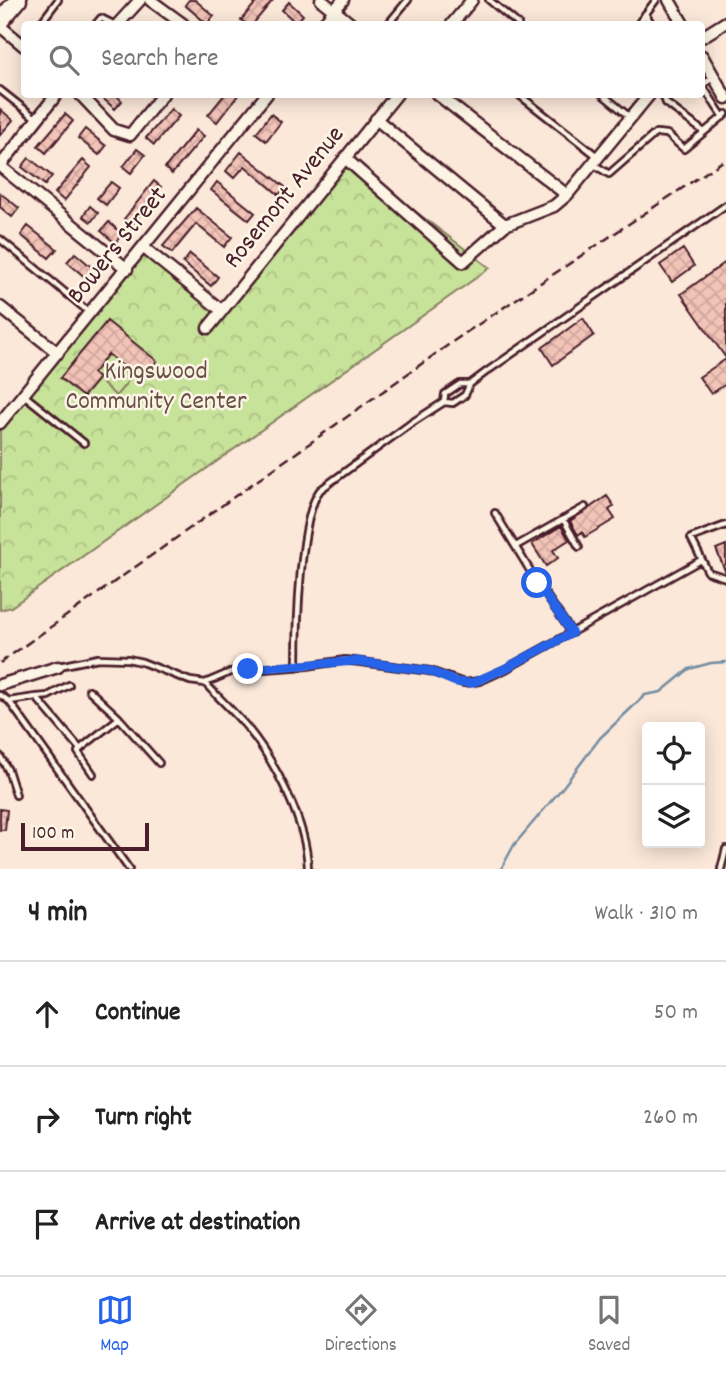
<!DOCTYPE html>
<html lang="en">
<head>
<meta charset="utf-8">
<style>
  :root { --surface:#fff; --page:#f2f2f2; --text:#222; --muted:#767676; --line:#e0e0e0; --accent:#2563eb }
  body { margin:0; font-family:Dekko,sans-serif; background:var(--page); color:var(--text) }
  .controls { position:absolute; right:21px; bottom:21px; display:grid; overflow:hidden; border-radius:7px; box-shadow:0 4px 18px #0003 }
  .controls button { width:63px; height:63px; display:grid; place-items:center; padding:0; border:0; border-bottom:2px solid var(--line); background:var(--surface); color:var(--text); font:35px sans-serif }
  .scale { position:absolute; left:21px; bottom:18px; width:128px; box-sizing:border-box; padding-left:7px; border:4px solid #4a1f2b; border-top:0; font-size:19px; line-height:24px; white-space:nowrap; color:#4a1f2b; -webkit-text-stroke:5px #fcf5e5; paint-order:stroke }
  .stop { position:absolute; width:21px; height:21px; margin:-16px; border:5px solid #2563eb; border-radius:50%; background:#fff }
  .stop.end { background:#2563eb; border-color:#fff; box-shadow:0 2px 7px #0008 }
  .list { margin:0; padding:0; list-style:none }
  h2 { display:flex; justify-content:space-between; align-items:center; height:91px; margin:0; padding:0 28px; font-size:30px }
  h2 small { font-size:23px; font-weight:400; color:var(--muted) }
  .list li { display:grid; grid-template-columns:46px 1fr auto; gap:21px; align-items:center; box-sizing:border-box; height:105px; padding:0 28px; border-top:2px solid var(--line) }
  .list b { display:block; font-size:26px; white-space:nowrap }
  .list em { font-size:23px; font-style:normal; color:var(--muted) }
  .icon { flex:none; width:38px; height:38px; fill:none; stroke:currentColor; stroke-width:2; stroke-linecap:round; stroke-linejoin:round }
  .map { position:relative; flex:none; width:726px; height:869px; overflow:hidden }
  .search { position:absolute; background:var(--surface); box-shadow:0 4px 18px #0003; left:21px; right:21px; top:21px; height:77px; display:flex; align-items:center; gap:18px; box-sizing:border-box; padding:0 24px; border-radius:7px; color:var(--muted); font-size:26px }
  .sheet { height:406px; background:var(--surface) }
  nav { display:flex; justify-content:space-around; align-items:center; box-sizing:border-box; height:98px; border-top:2px solid var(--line); background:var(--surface); font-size:19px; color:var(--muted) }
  nav a { display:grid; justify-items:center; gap:4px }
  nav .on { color:var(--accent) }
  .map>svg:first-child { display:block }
  .park { fill:url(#park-crowns); stroke:#888062; stroke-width:2 }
  .garden { fill:url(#garden-dots); stroke:#888062; stroke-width:2 }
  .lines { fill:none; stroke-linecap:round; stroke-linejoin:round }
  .stream { stroke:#738ca2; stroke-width:2.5 }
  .building { fill:url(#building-cross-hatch); stroke:#4a1f2b; stroke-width:2 }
  .lane-casing { stroke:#4a1f2b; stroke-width:10 }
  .street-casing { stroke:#4a1f2b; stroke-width:15 }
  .primary-casing { stroke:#4a1f2b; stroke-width:21 }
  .lane { stroke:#fcf5e5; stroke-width:4.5 }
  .street { stroke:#fcf5e5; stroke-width:10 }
  .primary { stroke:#fcf5e5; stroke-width:16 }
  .rail { stroke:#4a1f2b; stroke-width:2.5; stroke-dasharray:10 5; stroke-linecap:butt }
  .route { stroke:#2563eb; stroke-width:9 }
  .labels { text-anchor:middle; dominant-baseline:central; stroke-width:5; stroke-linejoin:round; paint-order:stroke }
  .street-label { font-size:26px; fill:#4a1f2b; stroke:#fcf5e5 }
  .park-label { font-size:26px; fill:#695046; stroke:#fcf5e5 }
</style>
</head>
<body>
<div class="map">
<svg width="726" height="869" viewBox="0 0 726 869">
  <defs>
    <pattern id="park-crowns" width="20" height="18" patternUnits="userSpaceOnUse" patternTransform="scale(1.75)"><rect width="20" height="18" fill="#c7e299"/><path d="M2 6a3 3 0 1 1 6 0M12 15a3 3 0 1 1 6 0" fill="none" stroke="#acc184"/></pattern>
    <pattern id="garden-dots" width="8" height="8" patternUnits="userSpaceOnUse" patternTransform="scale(1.75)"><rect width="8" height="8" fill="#c7e299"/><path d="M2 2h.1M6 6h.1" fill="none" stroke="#acc184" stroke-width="1.8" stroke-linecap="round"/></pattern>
    <pattern id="building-cross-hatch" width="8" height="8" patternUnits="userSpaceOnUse" patternTransform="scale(1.75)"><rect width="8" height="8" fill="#f2c4b8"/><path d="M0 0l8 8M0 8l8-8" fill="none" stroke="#d1a89e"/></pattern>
  </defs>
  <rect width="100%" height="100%" fill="#fbe8d9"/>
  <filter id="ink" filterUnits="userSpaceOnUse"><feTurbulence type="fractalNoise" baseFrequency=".0143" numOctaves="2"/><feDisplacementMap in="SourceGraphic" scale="14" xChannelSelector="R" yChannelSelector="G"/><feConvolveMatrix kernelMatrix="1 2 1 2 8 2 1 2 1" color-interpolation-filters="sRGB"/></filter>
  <g filter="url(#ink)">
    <path class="park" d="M345 158 490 268 11 607 0 610V426L142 251 219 312Z"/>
    <path class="garden" d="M116 369 121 373 124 370 129 375 126 378 129 380 116 396 103 384Z"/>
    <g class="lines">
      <path class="stream" d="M501 869 514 845 563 787 600 738 645 695 661 692 689 669 711 663 726 662"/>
    </g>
    <path class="building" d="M189 0H195L214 16 207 24 185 5Z
      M258 0H273L253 24H246L241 20Z
      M289 2 303 15 296 23 282 10Z
      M98 94H115L122 101 115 109Z
      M225 94H239L217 122 208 115Z
      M0 109 13 120 0 135Z
      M171 109 179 116 154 145 146 138Z
      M65 114 73 121 46 153 38 146Z
      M271 114 281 122 266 141 256 133Z
      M85 129 106 146 99 155 78 138Z
      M196 130 204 136 172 174 165 168Z
      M137 149 145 155 131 173 123 167Z
      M241 152 285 187 279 195 245 166 234 178 226 171Z
      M29 158 52 176 45 185 22 167Z
      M83 160 91 167 64 201 55 193Z
      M154 181 161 187 132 225 124 219Z
      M111 182 119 188 106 205 97 198Z
      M217 182 255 213 249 220 211 190Z
      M0 193 19 208 12 217 0 207Z
      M90 206 98 213 91 222 83 216Z
      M196 208 232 237 224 247 196 224 172 253 163 246Z
      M109 222 122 234 115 243 101 231Z
      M28 226 57 249 49 258 21 235Z
      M683 249 694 266 672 282 660 265Z
      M75 253 94 269 86 278 67 262Z
      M190 254 218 277 211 286 183 263Z
      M726 262V358L681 294Z
      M583 318 594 335 553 365 542 348Z
      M107 321 157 361 140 380 108 354 93 374 99 378 83 397 60 378Z
      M726 359V384L711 394 699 377Z
      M607 496 614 506 609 510 615 519 585 537 582 532 578 535 570 521Z
      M561 526 569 540 553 550 558 558 546 566 532 544Z
      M726 545V573L716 549Z
      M0 809 7 810 5 830H0Z"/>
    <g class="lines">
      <defs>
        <path id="lane" d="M489 0 518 24
          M645 14 652 24
          M40 24 58 0
          M96 24 101 18 113 24
          M388 24 408 0
          M638 24 656 0
          M713 78 702 85 723 117
          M0 90 37 119
          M518 94 597 156
          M602 94 631 118
          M663 94 666 103 704 132
          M593 164 609 174 656 133 667 134 684 149 726 114
          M0 239 89 312
          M24 395 84 443
          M444 402 445 394 460 384H470
          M495 513 537 582 572 633
          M563 519 579 547
          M726 525 691 538 708 572 726 578
          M516 546 585 507
          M59 666 98 658 128 659 142 662 190 681 205 683 233 671 307 666 345 660 430 671 464 683 480 681 506 669 701 560
          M297 666C297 628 299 518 320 490L410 424 444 402 453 403 465 395 470 384 486 372 726 205
          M205 683C218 697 233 711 246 726 275 761 307 823 308 869
          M89 690 119 718
          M0 695 9 701 129 869
          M37 697 48 696 69 685
          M9 701 36 697 80 749 78 752 93 774
          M80 749 119 718 159 763
          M0 756 8 770 16 795
          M721 869 726 849"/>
        <path id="street" d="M150 0 183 24
          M321 0 351 24
          M669 0 683 24
          M118 24 140 0
          M323 24 343 0
          M452 24 472 0
          M0 26 24 46
          M702 37 726 22
          M702 56 726 98
          M80 94 114 130 130 135 163 94
          M437 94 567 195
          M376 119 505 225
          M345 158 463 262 505 225 554 206 567 195 650 94
          M0 166 127 269
          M0 166 57 94
          M144 248 221 310
          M0 307 58 353
          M208 328 397 94
          M0 423 267 94
          M0 685 58 667"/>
        <path id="primary" d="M0 21 18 0"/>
      </defs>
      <use href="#lane" class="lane-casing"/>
      <use href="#street" class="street-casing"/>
      <use href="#primary" class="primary-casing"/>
      <use href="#lane" class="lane"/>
      <use href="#street" class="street"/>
      <use href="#primary" class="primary"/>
      <path class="rail" d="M0 663 458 338 726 159"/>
    </g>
  </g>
  <g class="lines" filter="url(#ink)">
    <path class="route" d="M248 669 356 661 430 671 456 682 472 683 506 668 572 633 537 583"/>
  </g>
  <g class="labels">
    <g class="street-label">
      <text transform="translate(285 198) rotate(-51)">Rosemont Avenue</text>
      <text transform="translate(118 246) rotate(-51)">Bowers Street</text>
    </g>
    <g class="park-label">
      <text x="156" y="372">Kingswood<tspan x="156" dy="30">Community Center</tspan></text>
    </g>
  </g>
</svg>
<div class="controls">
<button><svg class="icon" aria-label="locate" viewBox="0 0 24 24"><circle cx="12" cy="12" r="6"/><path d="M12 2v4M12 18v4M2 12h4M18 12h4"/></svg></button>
<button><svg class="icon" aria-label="layers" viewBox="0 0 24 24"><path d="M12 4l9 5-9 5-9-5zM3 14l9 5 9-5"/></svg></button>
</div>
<div class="scale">100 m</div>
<div class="stop" style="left:537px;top:583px"></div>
<div class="stop end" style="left:248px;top:669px"></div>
<div class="search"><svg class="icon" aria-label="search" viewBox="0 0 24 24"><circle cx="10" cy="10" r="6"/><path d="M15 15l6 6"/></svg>Search here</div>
</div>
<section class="sheet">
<h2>4 min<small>Walk · 310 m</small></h2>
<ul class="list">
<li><svg class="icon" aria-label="ahead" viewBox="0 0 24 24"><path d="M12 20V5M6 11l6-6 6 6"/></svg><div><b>Continue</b></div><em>50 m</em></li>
<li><svg class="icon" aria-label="right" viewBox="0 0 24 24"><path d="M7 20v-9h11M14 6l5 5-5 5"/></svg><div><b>Turn right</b></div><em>260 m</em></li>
<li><svg class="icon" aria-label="arrive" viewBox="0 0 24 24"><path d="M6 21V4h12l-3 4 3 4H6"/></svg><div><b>Arrive at destination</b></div></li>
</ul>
</section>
<nav>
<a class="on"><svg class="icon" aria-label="map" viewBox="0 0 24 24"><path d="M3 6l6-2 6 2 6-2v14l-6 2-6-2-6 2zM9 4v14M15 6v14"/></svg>Map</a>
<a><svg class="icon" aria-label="directions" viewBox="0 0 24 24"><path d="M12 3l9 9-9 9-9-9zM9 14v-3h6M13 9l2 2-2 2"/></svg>Directions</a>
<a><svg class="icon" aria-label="saved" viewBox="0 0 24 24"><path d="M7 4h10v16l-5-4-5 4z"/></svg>Saved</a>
</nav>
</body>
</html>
